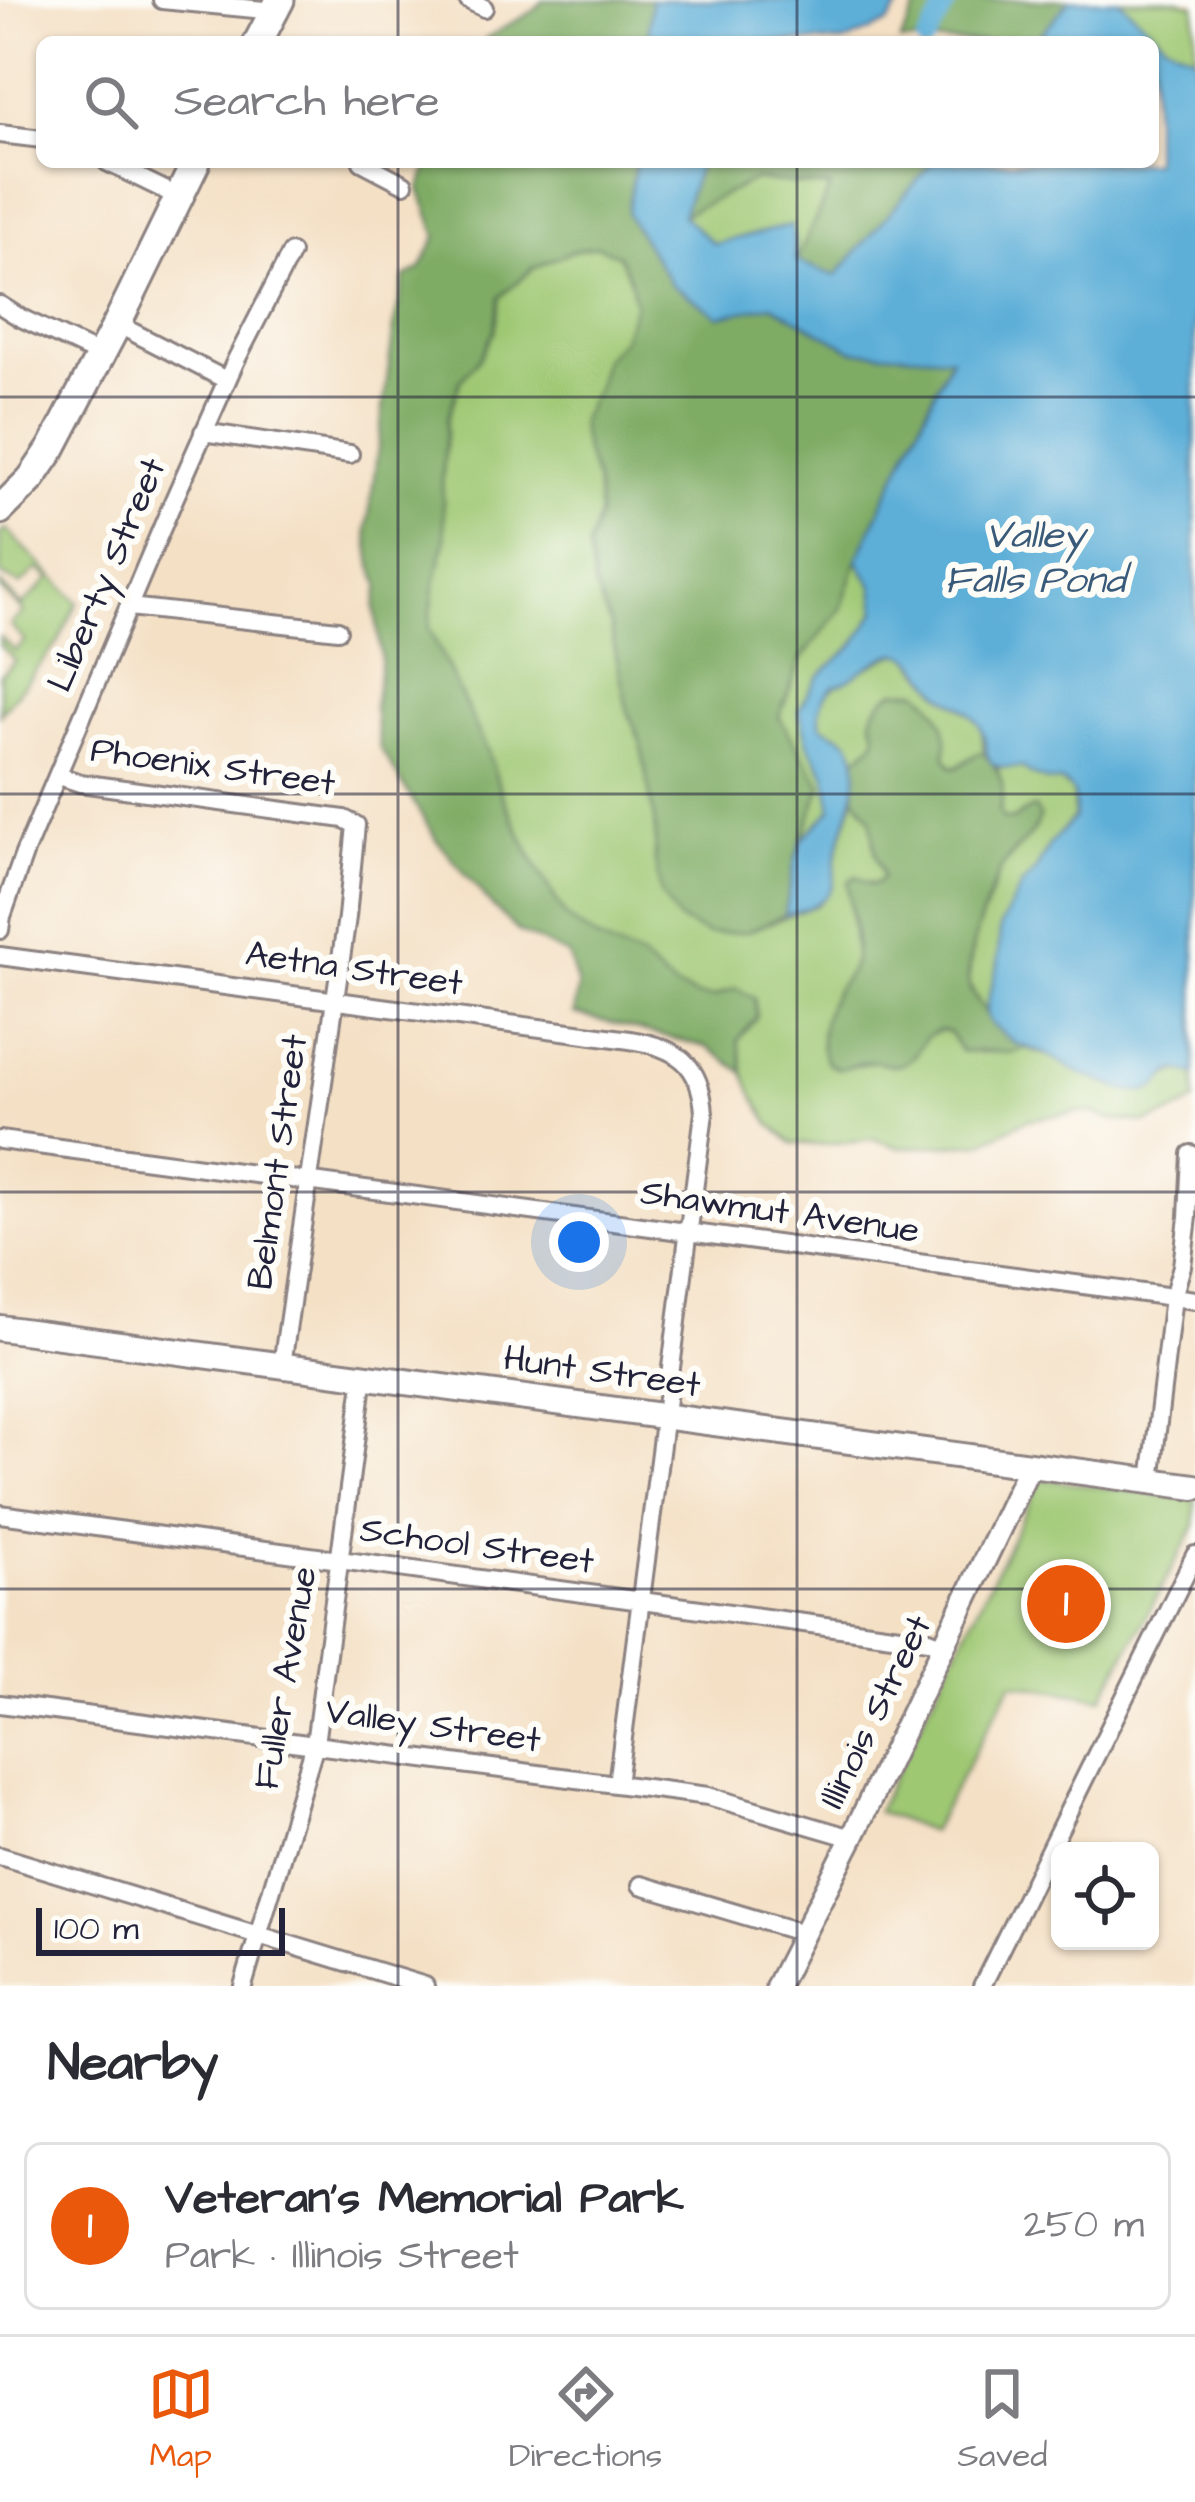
<!DOCTYPE html>
<html lang="en">
<head>
<meta charset="utf-8">
<style>
  :root { --surface:#fff; --page:#f7f7f7; --text:#2b2b33; --muted:#7c7c81; --line:#e1e1e2; --accent:#ea580c }
  body { margin:0; font-family:"Architects Daughter",sans-serif; background:var(--page); color:var(--text) }
  .controls { position:absolute; right:36px; bottom:36px; display:grid; overflow:hidden; border-radius:18px; box-shadow:0 3px 9px #0004 }
  .controls button { width:108px; height:108px; display:grid; place-items:center; padding:0; border:0; border-bottom:3px solid var(--line); background:var(--surface); color:var(--text); font:60px sans-serif }
  .scale { position:absolute; left:36px; bottom:30px; width:249px; box-sizing:border-box; padding-left:12px; border:6px solid #22223b; border-top:0; font-size:33px; line-height:42px; white-space:nowrap; color:#22223b; -webkit-text-stroke:9px #fdfcf7; paint-order:stroke }
  .you { position:absolute; left:579px; top:1242px; width:42px; height:42px; margin:-30px; border:9px solid #fff; border-radius:50%; background:#1a73e8; box-shadow:0 0 0 18px #1a73e833 }
  .badge { display:grid; place-items:center; width:78px; height:78px; border-radius:50%; background:var(--accent); color:#fff; font-size:39px; font-weight:700 }
  .pin { position:absolute; translate:-50% -50%; border:6px solid #fff; box-shadow:0 3px 12px #0006 }
  .list { margin:0; padding:0; list-style:none }
  h2 { display:flex; justify-content:space-between; align-items:center; height:156px; margin:0; padding:0 48px; font-size:51px }
  h2 small { font-size:39px; font-weight:400; color:var(--muted) }
  .list li { display:grid; grid-template-columns:78px 1fr auto; gap:36px; align-items:center; box-sizing:border-box; height:168px; margin:0 24px 24px; padding:0 24px; border:3px solid var(--line); border-radius:18px }
  .list b { display:block; font-size:45px; white-space:nowrap }
  .list p { margin:0; font-size:39px; white-space:nowrap; color:var(--muted) }
  .list em { font-size:39px; font-style:normal; color:var(--muted) }
  .icon { flex:none; width:66px; height:66px; fill:none; stroke:currentColor; stroke-width:2; stroke-linecap:round; stroke-linejoin:round }
  .map { position:relative; flex:none; width:1195px; height:1986px; overflow:hidden }
  .search { position:absolute; background:var(--surface); box-shadow:0 3px 9px #0004; left:36px; right:36px; top:36px; height:132px; display:flex; align-items:center; gap:30px; box-sizing:border-box; padding:0 42px; border-radius:18px; color:var(--muted); font-size:45px }
  .sheet { height:348px; background:var(--surface) }
  nav { display:flex; justify-content:space-around; align-items:center; box-sizing:border-box; height:168px; border-top:3px solid var(--line); background:var(--surface); font-size:33px; color:var(--muted) }
  nav a { display:grid; justify-items:center; gap:6px }
  nav .on { color:var(--accent) }
  .map>svg:first-child { display:block }
  .green { fill:#9fc873; stroke:#607557; stroke-width:3 }
  .forest { fill:#7fac65; stroke:#506750; stroke-width:3 }
  .water { fill:#5dafd8; stroke:#40688a; stroke-width:3 }
  .lines { fill:none; stroke-linecap:round; stroke-linejoin:round }
  .canal { stroke:#5dafd8; stroke-width:18 }
  .minor-casing { stroke:#8b8180; stroke-width:22 }
  .tertiary-casing { stroke:#8b8180; stroke-width:27 }
  .secondary-casing { stroke:#8b8180; stroke-width:30 }
  .primary-casing { stroke:#8b8180; stroke-width:33 }
  .minor { stroke:#fff; stroke-width:16 }
  .tertiary { stroke:#fff; stroke-width:21 }
  .secondary { stroke:#fff; stroke-width:24 }
  .primary { stroke:#fff; stroke-width:27 }
  .grid { fill:none; stroke:#22223b; stroke-width:3; stroke-opacity:0.55 }
  .labels { text-anchor:middle; dominant-baseline:central; stroke-width:12; stroke-linejoin:round; paint-order:stroke }
  .street-label { font-size:36px; fill:#22223b; stroke:#fdfcf7 }
  .water-label { font-size:39px; font-style:italic; fill:#3a5a7a; stroke:#fdfcf7 }
</style>
</head>
<body>
<div class="map">
<svg width="1195" height="1986" viewBox="0 0 1195 1986">
  <rect width="100%" height="100%" fill="#fdfcf7"/>
  <filter id="ink" filterUnits="userSpaceOnUse"><feTurbulence type="fractalNoise" baseFrequency=".00833" numOctaves="2"/><feDisplacementMap in="SourceGraphic" scale="24" xChannelSelector="R" yChannelSelector="G"/><feConvolveMatrix kernelMatrix="1 2 1 2 8 2 1 2 1" color-interpolation-filters="sRGB"/></filter>
  <filter id="wash" filterUnits="userSpaceOnUse"><feTurbulence type="fractalNoise" baseFrequency=".004" numOctaves="4" result="noise"/><feDisplacementMap in="SourceGraphic" scale="48" xChannelSelector="R" yChannelSelector="G"/><feGaussianBlur stdDeviation="2.7" result="paint"/><feColorMatrix in="noise" values="0 0 0 0 0 0 0 0 0 0 0 0 0 0 0 0 0 1.4 0 .05"/><feComposite in="paint" operator="in"/></filter>
  <g filter="url(#wash)">
    <rect width="100%" height="100%" fill="#f4e0c5"/>
    <path class="green" d="M1119 0H1177L1195 5V56L1166 43Z
      M755 180 831 188 796 261 792 225 714 244 682 215Z
      M596 246 618 254 630 279 635 304 624 338 603 360 597 388 580 421 585 452 596 480 599 514 588 547 594 585 610 625 627 708 641 744 656 831 655 862 746 932 817 905 832 887 836 854 855 796 871 819 875 851 883 876 877 883 865 882 849 892 855 954 852 968 834 993 826 1014 836 1068 856 1066 874 1061 895 1066 903 1064 914 1056 925 1037 941 1030 950 1033 960 1051C974 1053 1012 1053 1025 1048 1050 1054 1074 1067 1097 1078 1109 1083 1121 1091 1134 1091 1166 1091 1162 1063 1195 1075V1101L1172 1114 1145 1123 1108 1119 1094 1113 1077 1112 1026 1120 981 1143 900 1148 874 1139 817 1145 792 1143 771 1125 755 1099 744 1073 738 1040 757 1016 736 988 713 997 697 996 674 987 641 958 598 940 566 917 533 860 502 796 488 752 429 628 434 588 445 540 442 483 447 420 461 379 480 358 494 331 500 297 534 268 572 251Z
      M6 529 78 602 58 643 0 714V675L15 661 0 646V637L15 651 25 641 10 625 24 612 0 589V584L22 606 50 578 38 569 20 585 0 574V534Z
      M857 560 873 586 876 611 855 644 818 677 808 743 826 775 832 809 802 840 821 785 779 718 801 659 841 609Z
      M900 653 909 656 941 694 973 716 981 726 984 754C970 752 965 766 952 767L944 756C957 706 896 659 872 720 882 745 872 742 856 759L844 737 821 726C818 715 818 706 824 697 830 686 886 656 900 653Z
      M997 767H1022L1032 775 1047 781 1061 782 1073 792 1074 817 1050 844 1036 870 1022 885 1000 926 998 964 987 1015 968 983 974 939 1000 870 1035 829 1030 809 1009 821 1000 816 1002 786Z
      M1041 1479 1195 1500V1526L1102 1698 1012 1683 931 1832 877 1811Z"/>
    <path class="forest" d="M543 0H651L649 42H484L486 38 535 10Z
      M920 0H1070L1034 42H900Z
      M430 162H636L627 214 672 285 718 315 772 305 854 351 951 356 857 560 841 609 801 659 779 717 822 785 795 860 785 915 746 932 707 934 678 920 661 894 655 862 656 831 641 744 627 708 610 625 594 585 588 547 599 514 596 480 585 452 580 421 597 388 603 360 623 338 635 305 630 279 618 255 596 246 572 251 533 268 500 297 494 331 480 358 461 379 447 419 442 483 445 540 434 588 429 628 488 752 502 796 533 860 566 917 598 940 641 958 674 987 697 996 713 997 736 988 754 998 757 1016 738 1040 744 1073 707 1047 574 1014 578 986 568 955 519 932 490 904 437 840 380 748 374 708 381 659 375 607 380 585 372 567 367 530 395 319 405 277 420 269 437 236 420 189Z
      M700 162H933L836 276 796 261 830 187 755 180 682 215Z
      M896 691H918C933 702 944 719 947 738 949 754 939 752 952 767H958L978 753 984 754C997 767 1005 781 1002 800 999 817 996 803 1003 819 1016 824 1023 810 1035 808 1040 817 1042 815 1037 825 1030 838 1015 848 1006 861 991 882 963 961 969 986 971 994 980 1003 984 1010 994 1028 1006 1040 1025 1048 1011 1056 1003 1052 988 1051 978 1050 970 1053 960 1051L950 1033 941 1030C917 1036 919 1061 899 1065 890 1067 881 1061 872 1061 859 1061 848 1071 835 1067 828 1065 825 1060 823 1054 817 1033 826 1007 836 990 841 982 849 975 852 966 862 941 849 908 848 882L856 876 871 885 880 881 883 876 875 851 871 819 855 796 856 759C872 742 882 745 872 720 874 706 884 697 896 691Z"/>
    <path class="water" d="M651 0H904L888 23 846 42H648Z
      M1070 0H1119L1166 43 1195 56V1075L1178 1070 1170 1073 1156 1088 1144 1092 1124 1090 1081 1074 1042 1052 1016 1044 991 1024 987 1015V1003L998 964 1000 926 1022 885 1036 870 1050 844 1074 818 1075 809 1073 792 1068 786 1061 782 1047 781 1032 775 1022 767C973 772 995 749 978 723 969 708 953 704 941 693 929 682 918 656 901 654 880 650 854 682 834 686 821 697 817 709 821 725 831 734 845 734 852 746 868 776 841 827 836 858 834 866 836 879 832 887 824 905 802 910 785 915L795 860 802 840 832 809 826 775 808 743 799 710 818 677 855 644 876 611 873 586 857 560 951 357 854 351 772 305 719 316 672 285 627 214 636 162H700L682 215 714 244 792 225 796 261 836 276 933 162H1153V42H1034Z"/>
    <g class="lines">
      <path class="canal" d="M925 42 950 0"/>
    </g>
  </g>
  <g filter="url(#ink)">
    <g class="lines">
      <defs>
        <path id="minor" d="M162 0 275 11
          M468 0 484 8
          M0 134 42 139
          M107 162 179 197
          M362 162 404 184
          M0 305 19 317 100 355
          M117 324 226 380
          M203 432 350 454
          M129 607 338 630
          M59 776 80 783 344 819 356 825 347 917 282 1365
          M0 930 2 916 24 854 172 504 236 360 291 253
          M0 956 630 1040C676 1047 701 1063 704 1113L617 1784
          M0 1140 1195 1300
          M1151 1481 1173 1297 1182 1266 1188 1217 1191 1154
          M0 1514 826 1626 929 1640 944 1646
          M0 1704 708 1796 852 1838
          M0 1856 425 1986
          M641 1885 803 1933
          M243 1986 315 1744 364 1375
          M982 1986 1195 1555"/>
        <path id="tertiary" d="M777 1986 852 1838 1030 1465"/>
        <path id="secondary" d="M0 1328 1195 1487"/>
        <path id="primary" d="M258 42 280 0
          M0 510 31 479 52 448 117 324 196 162"/>
      </defs>
      <use href="#minor" class="minor-casing"/>
      <use href="#tertiary" class="tertiary-casing"/>
      <use href="#secondary" class="secondary-casing"/>
      <use href="#primary" class="primary-casing"/>
      <use href="#minor" class="minor"/>
      <use href="#tertiary" class="tertiary"/>
      <use href="#secondary" class="secondary"/>
      <use href="#primary" class="primary"/>
    </g>
  </g>
  <path class="grid" d="M398 0V42M797 0V42M398 162V1986M797 162V1986M0 397H1195M0 794H1195M0 1192H1195M0 1589H1195"/>
  <g class="labels">
    <g class="street-label">
      <text transform="translate(107 575) rotate(-67)">Liberty Street</text>
      <text transform="translate(213 767) rotate(8)">Phoenix Street</text>
      <text transform="translate(354 969) rotate(8)">Aetna Street</text>
      <text transform="translate(278 1162) rotate(-82)">Belmont Street</text>
      <text transform="translate(780 1212) rotate(8)">Shawmut Avenue</text>
      <text transform="translate(602 1372) rotate(8)">Hunt Street</text>
      <text transform="translate(477 1546) rotate(8)">School Street</text>
      <text transform="translate(286 1678) rotate(-80)">Fuller Avenue</text>
      <text transform="translate(876 1712) rotate(-64)">Illinois Street</text>
      <text transform="translate(433 1726) rotate(8)">Valley Street</text>
    </g>
    <g class="water-label">
      <text x="1035" y="536">Valley<tspan x="1035" dy="45">Falls Pond</tspan></text>
    </g>
  </g>
</svg>
<div class="controls">
<button><svg class="icon" aria-label="locate" viewBox="0 0 24 24"><circle cx="12" cy="12" r="6"/><path d="M12 2v4M12 18v4M2 12h4M18 12h4"/></svg></button>
</div>
<div class="scale">100 m</div>
<div class="you"></div>
<div class="pin badge" style="left:1066px;top:1604px">1</div>
<div class="search"><svg class="icon" aria-label="search" viewBox="0 0 24 24"><circle cx="10" cy="10" r="6"/><path d="M15 15l6 6"/></svg>Search here</div>
</div>
<section class="sheet">
<h2>Nearby<small></small></h2>
<ul class="list">
<li><span class="badge">1</span><div><b>Veteran's Memorial Park</b><p>Park · Illinois Street</p></div><em>250 m</em></li>
</ul>
</section>
<nav>
<a class="on"><svg class="icon" aria-label="map" viewBox="0 0 24 24"><path d="M3 6l6-2 6 2 6-2v14l-6 2-6-2-6 2zM9 4v14M15 6v14"/></svg>Map</a>
<a><svg class="icon" aria-label="directions" viewBox="0 0 24 24"><path d="M12 3l9 9-9 9-9-9zM9 14v-3h6M13 9l2 2-2 2"/></svg>Directions</a>
<a><svg class="icon" aria-label="saved" viewBox="0 0 24 24"><path d="M7 4h10v16l-5-4-5 4z"/></svg>Saved</a>
</nav>
</body>
</html>
